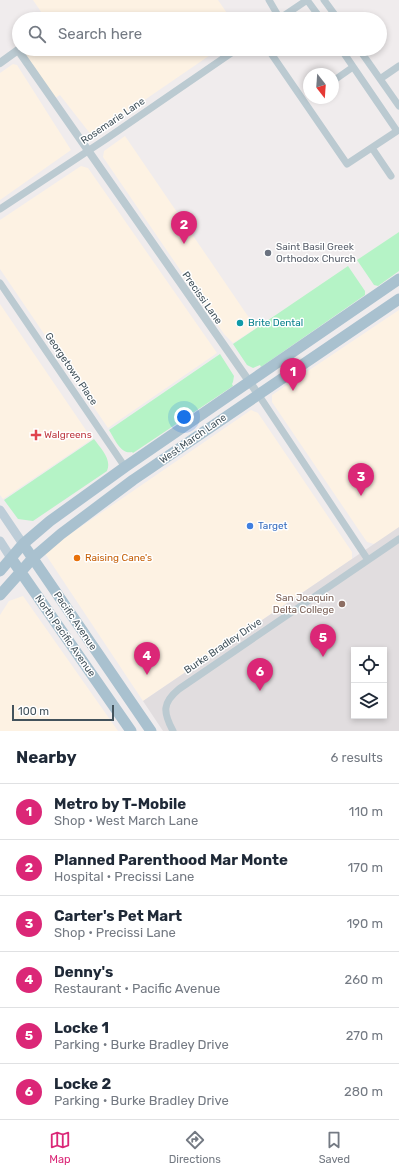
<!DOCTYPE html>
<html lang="en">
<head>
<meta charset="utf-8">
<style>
  :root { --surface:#fff; --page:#f6f6f7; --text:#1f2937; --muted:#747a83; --line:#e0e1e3; --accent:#db2777 }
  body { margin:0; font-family:Rubik,sans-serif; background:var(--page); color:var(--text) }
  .controls { position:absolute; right:12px; bottom:12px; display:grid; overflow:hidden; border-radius:0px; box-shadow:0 2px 6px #0003 }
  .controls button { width:36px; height:36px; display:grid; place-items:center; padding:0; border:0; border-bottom:1px solid var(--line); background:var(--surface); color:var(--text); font:20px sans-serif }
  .compass { position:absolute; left:303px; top:68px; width:36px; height:36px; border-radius:50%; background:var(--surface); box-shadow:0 2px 6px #0003; rotate:163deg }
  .scale { position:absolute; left:12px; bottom:10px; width:102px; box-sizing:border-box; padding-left:4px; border:2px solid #43535c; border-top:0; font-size:11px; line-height:14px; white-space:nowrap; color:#43535c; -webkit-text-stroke:3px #fff; paint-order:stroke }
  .you { position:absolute; left:184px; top:417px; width:14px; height:14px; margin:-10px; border:3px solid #fff; border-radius:50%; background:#1a73e8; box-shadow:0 0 0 6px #1a73e833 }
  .badge { display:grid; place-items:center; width:26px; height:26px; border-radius:50%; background:var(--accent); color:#fff; font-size:13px; font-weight:700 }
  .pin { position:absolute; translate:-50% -33px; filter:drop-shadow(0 1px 2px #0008) }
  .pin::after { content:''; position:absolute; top:21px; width:14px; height:12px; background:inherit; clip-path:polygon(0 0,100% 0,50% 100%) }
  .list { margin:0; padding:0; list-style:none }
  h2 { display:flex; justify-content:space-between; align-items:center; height:52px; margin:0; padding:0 16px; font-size:17px }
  h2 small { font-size:13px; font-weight:400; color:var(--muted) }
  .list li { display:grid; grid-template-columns:26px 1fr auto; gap:12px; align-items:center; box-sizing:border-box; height:56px; padding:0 16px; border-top:1px solid var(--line) }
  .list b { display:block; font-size:15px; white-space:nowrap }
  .list p { margin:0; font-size:13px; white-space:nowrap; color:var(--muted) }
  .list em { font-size:13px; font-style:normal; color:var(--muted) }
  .icon { flex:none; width:22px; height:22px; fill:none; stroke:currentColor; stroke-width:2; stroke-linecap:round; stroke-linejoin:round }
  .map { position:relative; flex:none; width:399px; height:731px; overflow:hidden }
  .search { position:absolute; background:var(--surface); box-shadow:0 2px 6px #0003; left:12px; right:12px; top:12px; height:44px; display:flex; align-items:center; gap:10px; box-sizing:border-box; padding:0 14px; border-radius:22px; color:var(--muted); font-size:15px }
  .sheet { height:388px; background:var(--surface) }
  nav { display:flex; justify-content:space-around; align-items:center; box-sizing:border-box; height:56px; border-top:1px solid var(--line); background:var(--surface); font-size:11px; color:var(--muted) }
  nav a { display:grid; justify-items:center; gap:2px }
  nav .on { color:var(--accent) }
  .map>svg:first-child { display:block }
  .commercial { fill:#fdf2e3 }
  .education { fill:#e1dddf; fill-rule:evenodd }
  .green { fill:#b5f3c6 }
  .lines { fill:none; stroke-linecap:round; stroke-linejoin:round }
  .minor { stroke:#bbcad1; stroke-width:7 }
  .tertiary { stroke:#bbcad1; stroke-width:8 }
  .secondary { stroke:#bdcdd8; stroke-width:9 }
  .primary { stroke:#a9c1cf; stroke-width:11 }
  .worship-dot { fill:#6b7280; stroke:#fff; stroke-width:1.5 }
  .culture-dot { fill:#0f9aa8; stroke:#fff; stroke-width:1.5 }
  .health-dot { fill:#e0444e; stroke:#fff; stroke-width:1.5 }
  .shop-dot { fill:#3f7fe0; stroke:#fff; stroke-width:1.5 }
  .food-dot { fill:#e8710a; stroke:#fff; stroke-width:1.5 }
  .education-dot { fill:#8d6e63; stroke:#fff; stroke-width:1.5 }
  .labels { text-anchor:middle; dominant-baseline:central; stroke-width:3; stroke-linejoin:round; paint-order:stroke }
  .street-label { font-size:10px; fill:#43535c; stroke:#fff }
  .worship-label { font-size:10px; fill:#5b616d; stroke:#fff; text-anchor:start }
  .culture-label { font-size:10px; fill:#0d838f; stroke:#fff; text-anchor:start }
  .health-label { font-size:10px; fill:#be3a42; stroke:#fff; text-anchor:start }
  .shop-label { font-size:10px; fill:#366cbe; stroke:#fff; text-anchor:start }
  .food-label { font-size:10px; fill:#c56008; stroke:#fff; text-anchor:start }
  .education-label { font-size:10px; fill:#785e54; stroke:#fff; text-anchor:end }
</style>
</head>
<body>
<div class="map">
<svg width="399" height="731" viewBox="0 0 399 731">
  <rect width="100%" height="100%" fill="#f0eced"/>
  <path class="commercial" d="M33 0H218L231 19H46Z
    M30 49H219L92 136 60 95 55 98 24 53Z
    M13 64 17 65 71 150 0 200V73Z
    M125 136 256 328 233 343 224 334 103 157 104 151Z
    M81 166 88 168 217 353 108 428 0 269V220Z
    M0 304 92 439 3 499 0 495Z
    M399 310V532L374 544 367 542 272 402V395Z
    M251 410 258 413 352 552V559L143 701 44 552Z
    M23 596 118 731H0V615L9 601Z"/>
  <path class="education" d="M399 527V731H163L143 701ZM354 650H384V716H354Z"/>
  <path class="green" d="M399 232V271L378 286 374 285 357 260Z
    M348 266 365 291V295L261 367 260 365 253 368 247 365 233 344Z
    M220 354 234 376 233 382 232 384 233 386 133 453 132 452C121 455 114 438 109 430Z
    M94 439C101 449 112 459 107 471L33 521 18 519 4 500Z"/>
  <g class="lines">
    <path class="minor" d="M269 0 280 19
      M307 0 321 19
      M324 0 338 19
      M279 19 307 0
      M268 49 347 164 397 131 341 49
      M359 49 399 106
      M380 79 399 66
      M333 81 353 67
      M372 148 391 176
      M0 209 106 139 237 49
      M0 283 125 467
      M258 394 368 560
      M173 731C163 712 162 703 179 689L399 539"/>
    <path class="tertiary" d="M0 63 18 50 258 394"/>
    <path class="secondary" d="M0 510 23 544
      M0 541 11 558"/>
    <path class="primary" d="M23 544 151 731
      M11 558 131 731
      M0 571 23 544 50 521 125 467 399 279
      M0 595 33 558 61 534 133 480 399 299"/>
  </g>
  <circle class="worship-dot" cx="268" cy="253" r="4"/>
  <circle class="culture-dot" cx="240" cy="323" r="4"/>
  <path class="health-dot" d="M34 429h4v4h4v4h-4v4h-4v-4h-4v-4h4z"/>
  <circle class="shop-dot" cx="250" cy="526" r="4"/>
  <circle class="food-dot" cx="77" cy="558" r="4"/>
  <circle class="education-dot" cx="342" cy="604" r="4"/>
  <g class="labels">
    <g class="street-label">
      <text transform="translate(113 121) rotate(-34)">Rosemarie Lane</text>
      <text transform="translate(202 298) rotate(55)">Precissi Lane</text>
      <text transform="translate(71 369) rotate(56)">Georgetown Place</text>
      <text transform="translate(193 439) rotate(-35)">West March Lane</text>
      <text transform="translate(75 621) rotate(56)">Pacific Avenue</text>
      <text transform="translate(65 636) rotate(55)">North Pacific Avenue</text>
      <text transform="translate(223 646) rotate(-34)">Burke Bradley Drive</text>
    </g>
    <g class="worship-label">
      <text x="276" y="247">Saint Basil Greek<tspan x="276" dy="12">Orthodox Church</tspan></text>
    </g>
    <g class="culture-label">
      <text x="248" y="323">Brite Dental</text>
    </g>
    <g class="health-label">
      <text x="44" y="435">Walgreens</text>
    </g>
    <g class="shop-label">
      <text x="258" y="526">Target</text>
    </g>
    <g class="food-label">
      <text x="85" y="558">Raising Cane's</text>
    </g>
    <g class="education-label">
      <text x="334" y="598">San Joaquin<tspan x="334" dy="12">Delta College</tspan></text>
    </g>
  </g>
</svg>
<div class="controls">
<button><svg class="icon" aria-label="locate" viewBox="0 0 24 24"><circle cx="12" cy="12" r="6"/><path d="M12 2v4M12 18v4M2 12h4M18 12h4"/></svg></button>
<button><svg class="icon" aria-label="layers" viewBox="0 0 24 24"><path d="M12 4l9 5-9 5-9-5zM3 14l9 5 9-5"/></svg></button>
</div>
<svg class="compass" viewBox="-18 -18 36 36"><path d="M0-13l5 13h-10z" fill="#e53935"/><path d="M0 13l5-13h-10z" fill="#747a83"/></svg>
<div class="scale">100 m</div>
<div class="you"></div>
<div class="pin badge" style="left:293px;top:391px">1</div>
<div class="pin badge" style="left:184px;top:244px">2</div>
<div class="pin badge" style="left:361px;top:496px">3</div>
<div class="pin badge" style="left:147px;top:675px">4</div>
<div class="pin badge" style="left:323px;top:657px">5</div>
<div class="pin badge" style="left:260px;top:691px">6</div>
<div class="search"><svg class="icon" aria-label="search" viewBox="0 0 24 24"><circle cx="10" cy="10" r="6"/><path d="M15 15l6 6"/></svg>Search here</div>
</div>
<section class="sheet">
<h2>Nearby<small>6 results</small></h2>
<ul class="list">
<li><span class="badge">1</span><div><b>Metro by T-Mobile</b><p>Shop · West March Lane</p></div><em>110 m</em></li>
<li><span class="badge">2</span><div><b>Planned Parenthood Mar Monte</b><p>Hospital · Precissi Lane</p></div><em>170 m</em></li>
<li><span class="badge">3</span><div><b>Carter's Pet Mart</b><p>Shop · Precissi Lane</p></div><em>190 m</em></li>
<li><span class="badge">4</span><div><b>Denny's</b><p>Restaurant · Pacific Avenue</p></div><em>260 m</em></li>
<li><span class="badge">5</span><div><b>Locke 1</b><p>Parking · Burke Bradley Drive</p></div><em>270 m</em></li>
<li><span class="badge">6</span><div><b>Locke 2</b><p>Parking · Burke Bradley Drive</p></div><em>280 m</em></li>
</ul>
</section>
<nav>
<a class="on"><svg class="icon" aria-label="map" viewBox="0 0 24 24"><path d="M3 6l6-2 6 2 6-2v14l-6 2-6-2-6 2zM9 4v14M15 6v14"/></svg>Map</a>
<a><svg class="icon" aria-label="directions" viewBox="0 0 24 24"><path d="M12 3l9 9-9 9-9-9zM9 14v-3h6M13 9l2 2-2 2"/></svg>Directions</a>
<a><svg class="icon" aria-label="saved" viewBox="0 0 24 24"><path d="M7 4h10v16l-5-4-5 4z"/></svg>Saved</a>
</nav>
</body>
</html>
